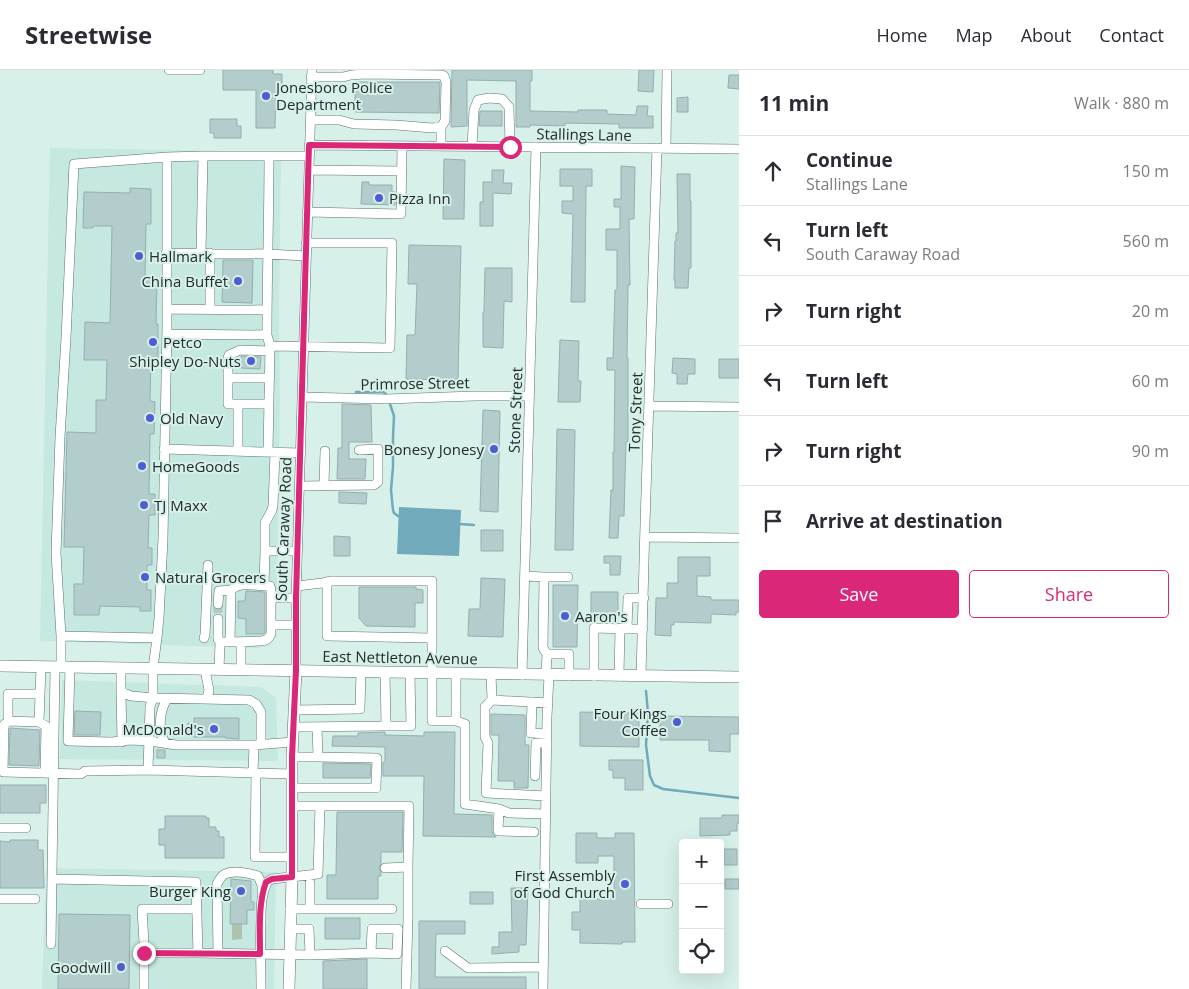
<!DOCTYPE html>
<html lang="en">
<head>
<meta charset="utf-8">
<style>
  :root { --surface:#fff; --page:#f2f2f3; --text:#2b2b33; --muted:#7c7c81; --line:#e1e1e2; --accent:#db2777 }
  body { margin:0; font-family:"Open Sans",sans-serif; background:var(--page); color:var(--text) }
  .controls { position:absolute; right:15px; bottom:15px; display:grid; overflow:hidden; border-radius:5px; box-shadow:0 5px 20px #0002 }
  .controls button { width:45px; height:45px; display:grid; place-items:center; padding:0; border:0; border-bottom:1px solid var(--line); background:var(--surface); color:var(--text); font:25px sans-serif }
  .stop { position:absolute; width:15px; height:15px; margin:-11px; border:4px solid #db2777; border-radius:50%; background:#fff }
  .stop.end { background:#db2777; border-color:#fff; box-shadow:0 1px 5px #0008 }
  .list { margin:0; padding:0; list-style:none }
  h2 { display:flex; justify-content:space-between; align-items:center; height:65px; margin:0; padding:0 20px; font-size:21px }
  h2 small { font-size:16px; font-weight:400; color:var(--muted) }
  .list li { display:grid; grid-template-columns:32px 1fr auto; gap:15px; align-items:center; box-sizing:border-box; height:70px; padding:0 20px; border-top:1px solid var(--line) }
  .list b { display:block; font-size:19px; white-space:nowrap }
  .list p { margin:0; font-size:16px; white-space:nowrap; color:var(--muted) }
  .list em { font-size:16px; font-style:normal; color:var(--muted) }
  .actions { display:flex; gap:10px; padding:15px 20px }
  .actions a { flex:1; padding:11px 0; border:1px solid var(--accent); border-radius:5px; text-align:center; font-size:18px; color:var(--accent) }
  .actions .main { background:var(--accent); color:#fff }
  .icon { flex:none; width:28px; height:28px; fill:none; stroke:currentColor; stroke-width:2; stroke-linecap:round; stroke-linejoin:round }
  .map { position:relative; flex:none; width:739px; height:919px; overflow:hidden }
  header { display:flex; align-items:center; gap:30px; box-sizing:border-box; height:70px; padding:0 25px; background:var(--surface); border-bottom:1px solid var(--line) }
  header strong { font-size:24px }
  nav { display:flex; gap:28px; margin-inline-start:auto; font-size:18px }
  main { display:flex }
  aside { flex:1; background:var(--surface) }
  .map>svg:first-child { display:block }
  .built { fill:#c5e8e0 }
  .green { fill:#aec3ab }
  .water { fill:#71aaba }
  .lines { fill:none; stroke-linecap:round; stroke-linejoin:round }
  .stream { stroke:#71aaba; stroke-width:2.5 }
  .building { fill:#b3cdcd; stroke:#95aeaf }
  .minor-tunnel { stroke:#b3c9c4; stroke-width:9; stroke-dasharray:9 4.5; stroke-linecap:butt }
  .minor-casing { stroke:#5b726c; stroke-width:10 }
  .major-casing { stroke:#5b726c; stroke-width:12 }
  .minor { stroke:#fff; stroke-width:9 }
  .major { stroke:#fff; stroke-width:11 }
  .route { stroke:#db2777; stroke-width:6 }
  .poi-dot { fill:#4d5ed3; stroke:#d7f0ea; stroke-width:2 }
  .labels { text-anchor:middle; dominant-baseline:central; stroke-width:4; stroke-linejoin:round; paint-order:stroke }
  .poi-label { font-size:15px; fill:#222c2a; stroke:#d7f0ea; text-anchor:start }
  .street-label { font-size:15px; fill:#222c2a; stroke:#d7f0ea }
</style>
</head>
<body>
<header>
<strong>Streetwise</strong>
<nav><a>Home</a><a>Map</a><a>About</a><a>Contact</a></nav>
</header>
<main>
<div class="map">
<svg width="739" height="919" viewBox="0 0 739 919">
  <rect width="100%" height="100%" fill="#d7f0ea"/>
  <path class="built" d="M50 78 281 82 279 249 280 332 278 471 276 567 269 576 257 578 40 571Z
    M62 610 261 617 276 628 278 691 60 689Z
    M46 798 276 802 274 919H42Z"/>
  <path class="green" d="M232 854H242V869L232 870Z"/>
  <path class="water" d="M399 437 461 440 459 486 397 484Z"/>
  <g class="lines">
    <path class="stream" d="M356 322H383L386 324
      M389 331 394 346 393 367V397L391 420 393 440 394 443 398 446
      M460 454 474 455
      M646 621 648 643 646 675 650 706 654 715 663 719 739 728"/>
  </g>
  <path class="building" d="M223 0H273V4H282V15H276L275 58H256V20H223Z
    M452 0H532V11H530V41L578 42V40H607V44L636 45 637 36H648L647 46H653V58H619V54L565 53V56L530 55V57H516V11L467 10V56L451 57Z
    M639 0H654L653 22 638 21Z
    M729 5H739V19L728 18Z
    M355 12H440L439 43 355 42Z
    M688 27V42H677V28Z
    M480 41H502V56H479Z
    M210 49H237V56H241V68H214V63H210Z
    M444 89 465 90 464 149H443Z
    M621 96 635 97 634 149H629L630 215H628L627 288H628V372H626L624 446H619L618 468H609L611 420H613V382H614L615 300H607V288H613L615 220H617V180H606V159H620V137H614V129H621Z
    M560 99H592V116H586L585 232H571L573 144 562 143V131H573V116H560Z
    M492 100H504L503 113H512L511 124 493 123V156H480V132H483V112H492Z
    M677 104H690V131H691V198H689L688 218H675V210H674L675 171H676V163H678Z
    M362 112H369V115H392V122H395V135L361 134Z
    M130 118 151 119V154H146L145 208H157L156 254H158V289H151L150 331 155 332 154 364H150L149 424H155V445H149L148 478H152V495H147V520H151V541H140V537L100 536 99 545H74V514H83L84 477H64L67 362 96 363V330H106L107 290H84L85 252 110 253 112 156H93V158H83L84 122 130 123Z
    M409 175 461 176 458 310 406 309 407 265H415L417 214H408Z
    M223 190H253L252 233 222 232Z
    M485 198H512V232L504 231 503 278 483 277V242H484Z
    M560 270 579 271 578 311H581L580 332H558Z
    M241 286 261 287 260 299 241 298Z
    M673 288 695 289V304H688L687 314H677V304L672 303Z
    M719 289H739V308H719Z
    M342 334 371 335 372 372H349V389H366L365 409H337L338 378H342Z
    M483 340 500 341 498 442 480 441Z
    M557 359 575 360 573 480H555Z
    M339 422 367 423 366 434 339 433Z
    M481 460H503V481H481Z
    M334 466 350 467V486H334Z
    M604 486H621L620 505H610V493H604Z
    M678 487H710V506H697V526L711 527V530H739V542H736V545L711 544V553L674 552V555H671V566L655 565 656 528H667V513H678Z
    M481 508 505 509 503 567 468 566 469 539H480Z
    M553 515H578L577 577H553Z
    M359 517H416V519L423 520V533H415V557L366 556 359 548Z
    M246 521 265 522V563L263 564H246V549L238 548V531H245Z
    M591 522H618V548H591Z
    M75 641 101 642 100 665H74Z
    M580 642 639 643V677L580 676Z
    M491 644 525 645V675H529L528 718H514V711H498L499 665H491Z
    M660 646 739 647V664H730V682L709 681V670H660Z
    M194 648H239V669L225 668 226 667H193V665H188V653H194Z
    M10 658 40 660 39 696 9 695Z
    M385 662V665L424 666V662H455L454 744 492 745V761L493 764 496 767 423 766 424 706H383V692H385V677L332 676 333 666H358V663Z
    M157 680H165V688H157Z
    M609 690H643V720H625V708H613V700H609Z
    M323 693 371 694 370 708H323Z
    M0 715H46V733H40V743H0Z
    M337 742H403L402 782H381V793L379 798 381 803V806H378V829H327V805H336Z
    M722 745H739V753H737V761H730V765L700 766V748H722Z
    M165 746H206V748H209V757H216V761H219V767H224V788H165V775H159V759H165Z
    M576 763H597V768H615V763H634L635 872H622V874L580 873V860H572V842H580V829H614V786H598V793H576Z
    M10 770H38V780H43L44 818H0V771L10 772Z
    M724 779H737V795H724Z
    M231 809 251 811V832H254V840H247V854H230Z
    M725 809H739V819H725Z
    M511 818H528L526 875H519V882L492 884V877H499V862H512Z
    M470 822H493V834H470Z
    M59 844 130 845 129 919H58Z
    M325 848H360V869H325Z
    M419 851H465V864H436L435 907H526V919H419Z
    M367 889V919H323V891Z"/>
  <g class="lines">
    <path class="minor-tunnel" d="M218 534V549"/>
    <defs>
      <path id="minor" d="M169 0H200
        M310 50H339L354 54 396 55 432 58 441 57 445 51 446 12 444 6 442 5 364 4 351 5 343 7H311
        M441 57V76
        M309 75 739 79
        M472 76 474 40 478 30 489 28 502 29 509 37 510 77
        M666 78 667 0
        M203 86H269
        M309 100 401 101
        M307 142 401 144 402 76
        M166 183 267 184 306 186
        M167 239 267 240
        M210 239V183
        M167 264 267 265 270 276 390 278 392 173H306
        M267 265C267 206 269 146 269 86H309
        M228 308H270
        M302 327 386 329 475 326H529
        M238 334H228V288L229 285 240 280 270 281
        M649 336 739 337
        M164 379 301 383
        M238 381V334H269
        M268 382 270 276
        M275 383 273 436 272 440 265 453V481H298
        M324 415 325 381
        M300 416 374 415 378 412V379L359 380
        M645 467 739 468
        M525 506 544 507
        M327 512V566L432 568
        M297 516 322 513 330 511H432V651H456
        M271 528H296
        M218 534 219 521 231 520
        M218 549V569L220 572
        M271 555H296
        M643 559H627L628 528H644
        M61 566 56 483 60 367 66 268 74 94 167 87 203 86 201 183
        M157 568 159 548 163 469 167 256V87
        M204 568 205 565 208 495
        M230 572 260 571C265 571 269 569 271 564V520L270 516H264
        M547 584 543 578 544 507H568
        M41 597 39 652 46 656 45 703
        M61 597V566L157 568 153 598V628L150 637 148 700
        M70 597 68 671 112 672 130 670 150 671 176 675H254L293 672
        M121 598V622L131 626 155 628 249 630 256 634 261 642V673
        M205 600 209 620 207 629
        M219 600 220 572H230L231 520C239 512 253 515 264 516L265 481
        M241 600V572
        M296 600V528L312 0
        M385 602 386 656H411L410 602
        M456 603V651L465 654V734L499 739 509 743 546 744
        M491 604 492 630 485 637V667L488 673 486 723 546 726
        M522 605 536 77
        M546 605 547 584H569V606
        M594 606V558L627 559
        M619 606 620 558
        M641 606 645 454 657 78
        M121 622 122 672
        M492 630 548 633
        M532 632 531 663 547 664
        M295 640 360 639 361 601
        M8 651V624H40
        M39 652 8 651 4 655 3 702 81 704 85 701 148 700 292 704
        M294 657 386 656
        M165 673C158 659 159 642 167 629
        M292 687H318L317 657
        M253 703 254 675
        M256 703 255 787H292
        M535 706 536 673H547
        M292 718H376L377 688 318 687
        M320 736H409L408 797 385 798
        M499 739 498 761 534 762
        M0 758H26
        M52 809 196 812 198 883 310 885 309 859H290
        M0 829H35
        M641 834H668
        M290 839H392
        M310 839V813
        M51 874 55 597
        M445 881 468 898 543 897
        M144 883H198
        M218 883 217 814C219 810 221 806 225 804 234 800 249 803 258 806L262 815V821
        M310 885 371 883 372 859H398L397 884 371 883
        M144 919V873L142 839H197
        M261 919C261 896 260 874 261 851 261 837 261 825 267 812L272 809 318 804 320 736H292
        M406 919 408 848V797
        M543 919 547 647 549 605"/>
      <path id="major" d="M0 596C246 599 493 605 739 607
        M289 919 292 807V687L296 600"/>
    </defs>
    <use href="#minor" class="minor-casing"/>
    <use href="#major" class="major-casing"/>
    <use href="#minor" class="minor"/>
    <use href="#major" class="major"/>
  </g>
  <g class="lines">
    <path class="route" d="M144 883 260 884C260 861 258 834 266 812L272 809 292 807V687L296 600V528L309 75 510 77"/>
  </g>
  <g class="poi-dot">
    <circle cx="266" cy="26" r="5"/>
    <circle cx="379" cy="128" r="5"/>
    <circle cx="139" cy="186" r="5"/>
    <circle cx="238" cy="211" r="5"/>
    <circle cx="153" cy="272" r="5"/>
    <circle cx="251" cy="291" r="5"/>
    <circle cx="150" cy="348" r="5"/>
    <circle cx="494" cy="379" r="5"/>
    <circle cx="142" cy="396" r="5"/>
    <circle cx="144" cy="435" r="5"/>
    <circle cx="145" cy="507" r="5"/>
    <circle cx="565" cy="546" r="5"/>
    <circle cx="677" cy="652" r="5"/>
    <circle cx="214" cy="659" r="5"/>
    <circle cx="625" cy="814" r="5"/>
    <circle cx="241" cy="821" r="5"/>
    <circle cx="121" cy="897" r="5"/>
  </g>
  <g class="labels">
    <g class="poi-label">
      <text x="276" y="17">Jonesboro Police<tspan x="276" dy="17">Department</tspan></text>
      <text x="389" y="128">Pizza Inn</text>
      <text x="149" y="186">Hallmark</text>
      <text x="228" y="211" text-anchor="end">China Buffet</text>
      <text x="163" y="272">Petco</text>
      <text x="241" y="291" text-anchor="end">Shipley Do-Nuts</text>
      <text x="160" y="348">Old Navy</text>
      <text x="484" y="379" text-anchor="end">Bonesy Jonesy</text>
      <text x="152" y="396">HomeGoods</text>
      <text x="154" y="435">TJ Maxx</text>
      <text x="155" y="507">Natural Grocers</text>
      <text x="575" y="546">Aaron's</text>
      <text x="667" y="643" text-anchor="end">Four Kings<tspan x="667" dy="17">Coffee</tspan></text>
      <text x="204" y="659" text-anchor="end">McDonald's</text>
      <text x="615" y="805" text-anchor="end">First Assembly<tspan x="615" dy="17">of God Church</tspan></text>
      <text x="231" y="821" text-anchor="end">Burger King</text>
      <text x="111" y="897" text-anchor="end">Goodwill</text>
    </g>
    <g class="street-label">
      <text transform="translate(584 64) rotate(1)">Stallings Lane</text>
      <text transform="translate(415 313) rotate(-1)">Primrose Street</text>
      <text transform="translate(515 340) rotate(-88)">Stone Street</text>
      <text transform="translate(635 342) rotate(-88)">Tony Street</text>
      <text transform="translate(283 459) rotate(-88)">South Caraway Road</text>
      <text transform="translate(400 587) rotate(1)">East Nettleton Avenue</text>
    </g>
  </g>
</svg>
<div class="controls">
<button>+</button>
<button>−</button>
<button><svg class="icon" aria-label="locate" viewBox="0 0 24 24"><circle cx="12" cy="12" r="6"/><path d="M12 2v4M12 18v4M2 12h4M18 12h4"/></svg></button>
</div>
<div class="stop" style="left:510px;top:77px"></div>
<div class="stop end" style="left:144px;top:883px"></div>
</div>
<aside>
<h2>11 min<small>Walk · 880 m</small></h2>
<ul class="list">
<li><svg class="icon" aria-label="ahead" viewBox="0 0 24 24"><path d="M12 20V5M6 11l6-6 6 6"/></svg><div><b>Continue</b><p>Stallings Lane</p></div><em>150 m</em></li>
<li><svg class="icon" aria-label="left" viewBox="0 0 24 24"><path d="M17 20v-9H6M10 6l-5 5 5 5"/></svg><div><b>Turn left</b><p>South Caraway Road</p></div><em>560 m</em></li>
<li><svg class="icon" aria-label="right" viewBox="0 0 24 24"><path d="M7 20v-9h11M14 6l5 5-5 5"/></svg><div><b>Turn right</b></div><em>20 m</em></li>
<li><svg class="icon" aria-label="left" viewBox="0 0 24 24"><path d="M17 20v-9H6M10 6l-5 5 5 5"/></svg><div><b>Turn left</b></div><em>60 m</em></li>
<li><svg class="icon" aria-label="right" viewBox="0 0 24 24"><path d="M7 20v-9h11M14 6l5 5-5 5"/></svg><div><b>Turn right</b></div><em>90 m</em></li>
<li><svg class="icon" aria-label="arrive" viewBox="0 0 24 24"><path d="M6 21V4h12l-3 4 3 4H6"/></svg><div><b>Arrive at destination</b></div></li>
</ul>
<div class="actions"><a class="main">Save</a><a>Share</a></div>
</aside>
</main>
</body>
</html>
